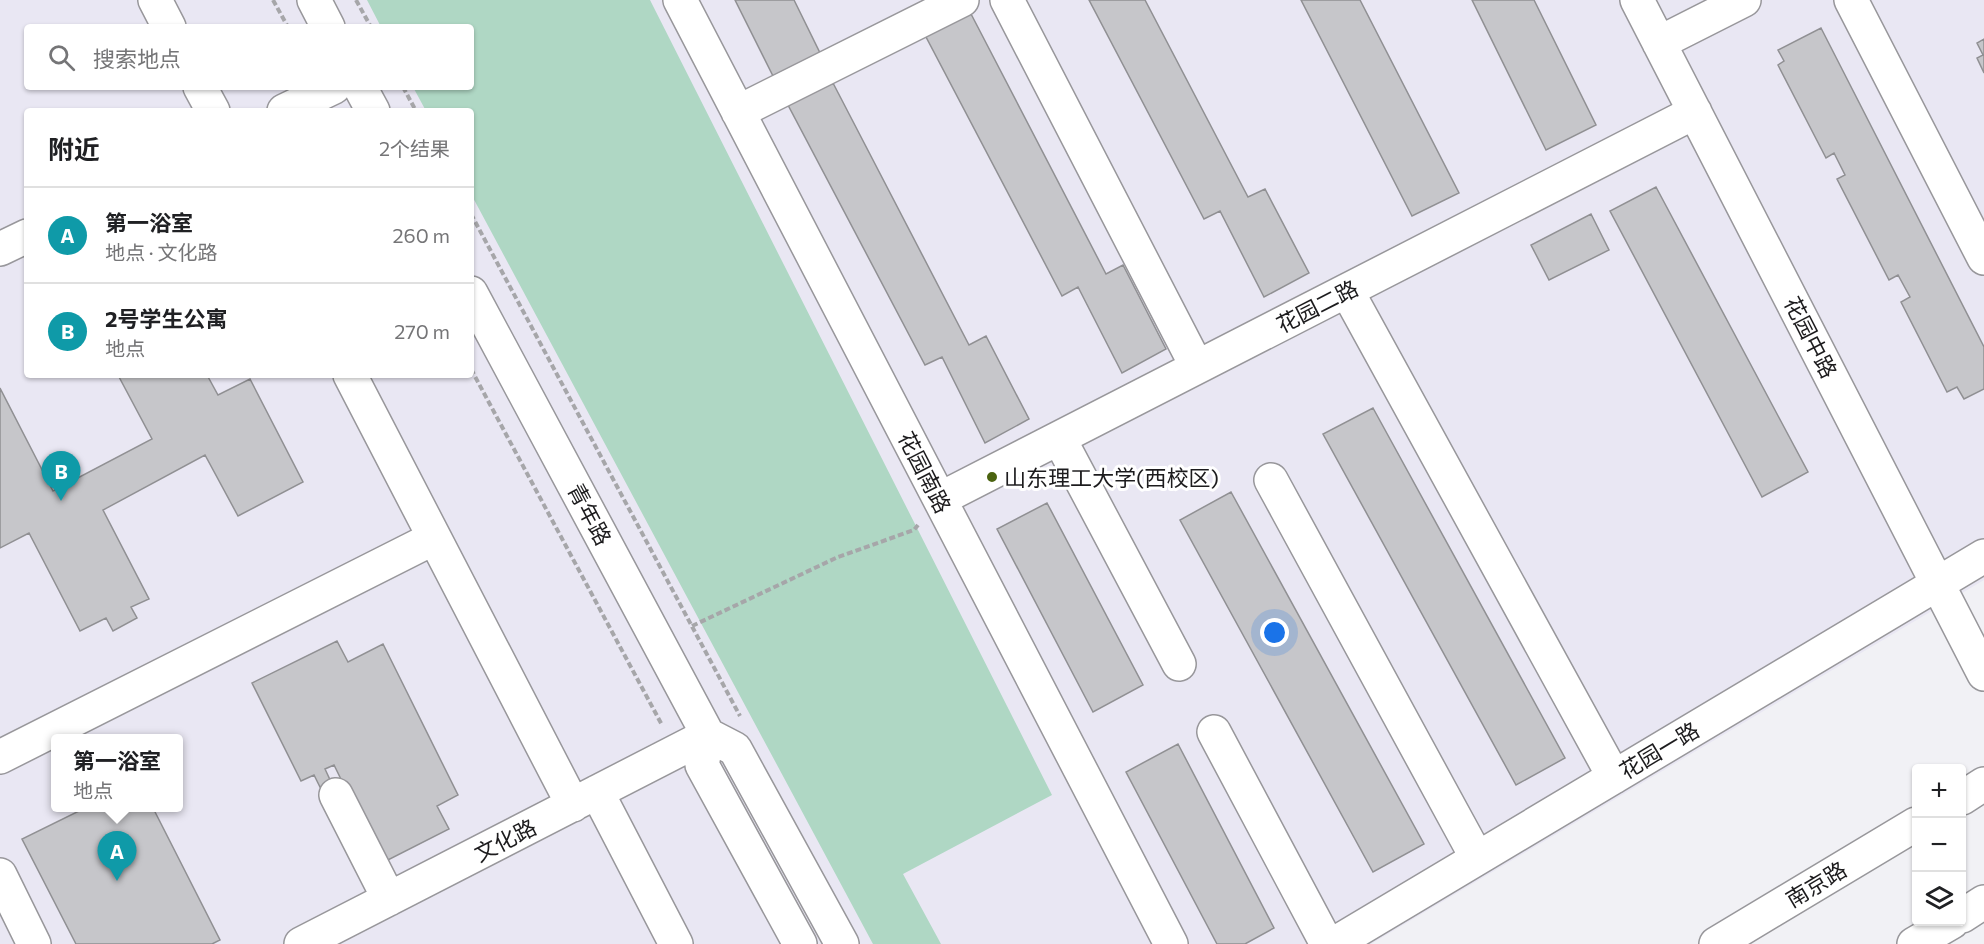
<!DOCTYPE html>
<html lang="zh">
<head>
<meta charset="utf-8">
<style>
  :root { --surface:#fff; --page:#f6f6f6; --text:#202124; --muted:#757577; --line:#e0e0e0; --accent:#4b6310 }
  body { margin:0; font-family:Commissioner,"Noto Sans SC",sans-serif; background:var(--page); color:var(--text) }
  .controls { position:absolute; right:18px; bottom:18px; display:grid; overflow:hidden; border-radius:6px; box-shadow:0 2px 4px #0004 }
  .controls button { width:54px; height:54px; display:grid; place-items:center; padding:0; border:0; border-bottom:2px solid var(--line); background:var(--surface); color:var(--text); font:30px sans-serif }
  .you { position:absolute; left:1275px; top:633px; width:21px; height:21px; margin:-15px; border:4px solid #fff; border-radius:50%; background:#1a73e8; box-shadow:0 0 0 9px #1a73e833 }
  .badge { display:grid; place-items:center; width:39px; height:39px; border-radius:50%; background:var(--accent); color:#fff; font-size:20px; font-weight:700 }
  .pin { position:absolute; translate:-50% -50px; filter:drop-shadow(0 2px 3px #0008) }
  .pin::after { content:''; position:absolute; top:32px; width:21px; height:18px; background:inherit; clip-path:polygon(0 0,100% 0,50% 100%) }
  .popup { position:absolute; left:51px; top:734px; width:132px; height:78px; box-sizing:border-box; display:grid; place-content:center; border-radius:6px; background:var(--surface); filter:drop-shadow(0 2px 4px #0005); font-size:20px; white-space:nowrap; color:var(--muted) }
  .popup b { font-size:22px; color:var(--text) }
  .popup::after { content:''; position:absolute; left:50%; top:100%; margin-left:-12px; border:12px solid transparent; border-top-color:var(--surface) }
  .list { margin:0; padding:0; list-style:none }
  h2 { display:flex; justify-content:space-between; align-items:center; height:78px; margin:0; padding:0 24px; font-size:26px }
  h2 small { font-size:20px; font-weight:400; color:var(--muted) }
  .list li { display:grid; grid-template-columns:39px 1fr auto; gap:18px; align-items:center; box-sizing:border-box; height:96px; padding:0 24px; border-top:2px solid var(--line) }
  .list b { display:block; font-size:22px; white-space:nowrap }
  .list p { margin:0; font-size:20px; white-space:nowrap; color:var(--muted) }
  .list em { font-size:20px; font-style:normal; color:var(--muted) }
  .icon { flex:none; width:33px; height:33px; fill:none; stroke:currentColor; stroke-width:2; stroke-linecap:round; stroke-linejoin:round }
  .map { position:relative; flex:none; width:1984px; height:944px; overflow:hidden }
  .search { position:absolute; background:var(--surface); box-shadow:0 2px 4px #0004; left:24px; top:24px; width:450px; height:66px; display:flex; align-items:center; gap:15px; box-sizing:border-box; padding:0 21px; border-radius:6px; color:var(--muted); font-size:22px }
  .panel { position:absolute; background:var(--surface); box-shadow:0 2px 4px #0004; left:24px; top:108px; width:450px; height:270px; border-radius:6px }
  .map>svg:first-child { display:block }
  .built { fill:#e9e7f3; fill-rule:evenodd }
  .green { fill:#afd7c4 }
  .building { fill:#c6c6ca; stroke:#909093; stroke-width:1.5 }
  .lines { fill:none; stroke-linecap:round; stroke-linejoin:round }
  .minor-casing { stroke:#98979b; stroke-width:36 }
  .major-casing { stroke:#98979b; stroke-width:36 }
  .path { stroke:#a6a6a9; stroke-width:4; stroke-dasharray:6 3; stroke-linecap:butt }
  .minor { stroke:#fff; stroke-width:33 }
  .major { stroke:#fff; stroke-width:33 }
  .poi-dot { fill:#4b6310; stroke:#fff; stroke-width:2 }
  .labels { text-anchor:middle; dominant-baseline:central; stroke-width:6; stroke-linejoin:round; paint-order:stroke }
  .street-label { font-size:22px; fill:#1c1b1d; stroke:#fff }
  .poi-label { font-size:22px; fill:#1c1b1d; stroke:#fff; text-anchor:start }
</style>
</head>
<body>
<div class="map">
<svg width="1984" height="944" viewBox="0 0 1984 944">
  <rect width="100%" height="100%" fill="#f1f1f5"/>
  <path class="built" d="M0 0H1984V580L1371 944H0ZM27 27H471V87H27ZM27 111H471V375H27ZM56 738H178V808H56Z"/>
  <path class="green" d="M367 0H650L1052 795 903 874 941 944H873L471 194V111H426L413 87H471V27H381Z"/>
  <path class="building" d="M735 0H794L821 55 774 78Z
    M1089 0H1145L1248 197 1265 189 1309 273 1264 297 1220 211 1204 219Z
    M1301 0H1360L1459 193 1412 216Z
    M1472 0H1534L1596 125 1546 150Z
    M970 12 1106 274 1123 265 1166 349 1122 373 1078 287 1062 296 925 35Z
    M1821 28 1984 347V389L1964 399 1957 387 1947 392 1901 302 1910 297 1898 275 1889 280 1837 179 1845 175 1834 153 1826 158 1778 65 1784 61 1778 50Z
    M1984 39V73L1977 58 1983 55 1977 43Z
    M833 83 969 345 986 336 1029 419 985 443 942 357 925 365 788 105Z
    M1656 187 1808 472 1762 497 1610 211Z
    M1591 214 1609 250 1549 280 1531 245Z
    M118 375H207L218 395 250 379 303 482 238 516 205 455 103 510 149 599 131 607 137 618 113 631 106 618 80 631 29 533 0 548V388L53 491 152 439Z
    M1373 408 1565 758 1516 785 1323 434Z
    M1231 492 1424 844 1373 872 1180 520Z
    M1047 503 1143 685 1093 712 997 529Z
    M337 641 348 662 383 644 458 795 437 806 449 829 382 863 334 765 325 769 331 782 320 787 314 775 301 781 252 683Z
    M1178 744 1274 928 1245 944H1217L1126 772Z
    M85 808H153L220 940 212 944H76L22 839Z"/>
  <g class="lines">
    <defs>
      <path id="minor" d="M155 0 169 27
        M314 0 328 27
        M680 0 1171 944
        M1007 0 1197 367
        M1637 0 1984 674
        M1851 0 1984 258
        M1659 43 1744 0
        M200 87 213 111
        M360 87 373 111
        M284 111 334 87
        M738 112 962 0
        M0 249 27 236
        M1347 291 1614 777
        M471 293 708 735 735 749 842 944
        M350 375 573 805
        M1059 438 1179 664
        M1271 480 1477 858
        M940 499 1695 112
        M1214 732 1327 944
        M708 735 702 765 800 944
        M0 757 434 538
        M597 792 676 944
        M336 795 389 899
        M0 875 34 944
        M301 944 708 735
        M1334 944 1984 556"/>
      <path id="major" d="M1962 798 1984 784
        M1962 916 1984 902
        M1716 944 1916 824
        M1914 944 1952 922"/>
    </defs>
    <use href="#minor" class="minor-casing"/>
    <use href="#major" class="major-casing"/>
    <path class="path" d="M273 0 288 27
      M356 0 371 27
      M403 87 416 111
      M471 214 740 716
      M471 369 662 725
      M692 626 838 557 914 530 918 525"/>
    <use href="#minor" class="minor"/>
    <use href="#major" class="major"/>
  </g>
  <circle class="poi-dot" cx="992" cy="477" r="6"/>
  <g class="labels">
    <g class="street-label">
      <text transform="translate(1317 306) rotate(-27)">花园二路</text>
      <text transform="translate(1811 337) rotate(63)">花园中路</text>
      <text transform="translate(925 472) rotate(63)">花园南路</text>
      <text transform="translate(590 514) rotate(62)">青年路</text>
      <text transform="translate(1659 750) rotate(-31)">花园一路</text>
      <text transform="translate(505 840) rotate(-27)">文化路</text>
      <text transform="translate(1816 884) rotate(-31)">南京路</text>
    </g>
    <g class="poi-label">
      <text x="1004" y="477">山东理工大学(西校区)</text>
    </g>
  </g>
</svg>
<div class="controls">
<button>+</button>
<button>−</button>
<button><svg class="icon" aria-label="layers" viewBox="0 0 24 24"><path d="M12 4l9 5-9 5-9-5zM3 14l9 5 9-5"/></svg></button>
</div>
<div class="you"></div>
<div class="pin badge" style="left:117px;top:881px;background:#0f9aa8">A</div>
<div class="popup"><b>第一浴室</b>地点</div>
<div class="pin badge" style="left:61px;top:501px;background:#0f9aa8">B</div>
<div class="search"><svg class="icon" aria-label="search" viewBox="0 0 24 24"><circle cx="10" cy="10" r="6"/><path d="M15 15l6 6"/></svg>搜索地点</div>
<section class="panel">
<h2>附近<small>2个结果</small></h2>
<ul class="list">
<li><span class="badge" style="background:#0f9aa8">A</span><div><b>第一浴室</b><p>地点 · 文化路</p></div><em>260 m</em></li>
<li><span class="badge" style="background:#0f9aa8">B</span><div><b>2号学生公寓</b><p>地点</p></div><em>270 m</em></li>
</ul>
</section>
</div>
</body>
</html>
